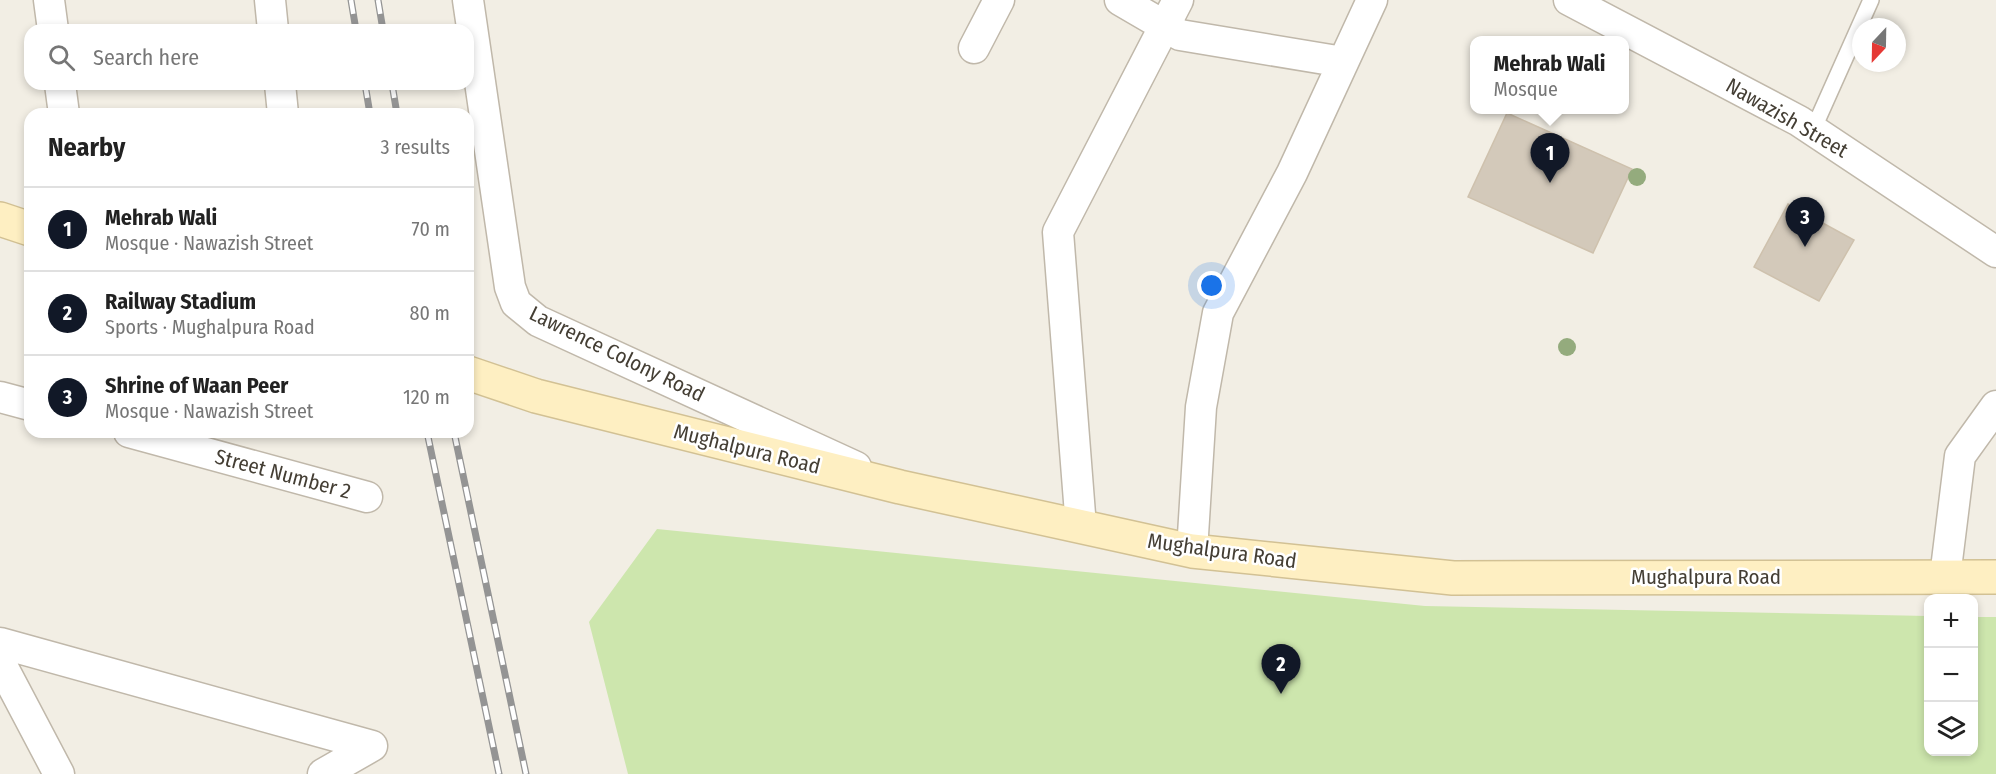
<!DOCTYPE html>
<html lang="en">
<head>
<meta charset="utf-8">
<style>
  :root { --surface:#fff; --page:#f6f6f6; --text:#222; --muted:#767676; --line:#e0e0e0; --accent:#111827 }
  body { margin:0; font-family:"Fira Sans Condensed",sans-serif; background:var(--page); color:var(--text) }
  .controls { position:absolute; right:18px; bottom:18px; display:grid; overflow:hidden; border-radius:12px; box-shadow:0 3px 9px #0003 }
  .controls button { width:54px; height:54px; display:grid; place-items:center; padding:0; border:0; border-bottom:2px solid var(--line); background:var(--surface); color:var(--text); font:30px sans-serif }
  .compass { position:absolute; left:1852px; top:18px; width:54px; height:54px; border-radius:50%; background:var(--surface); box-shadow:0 3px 9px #0003; rotate:202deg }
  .you { position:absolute; left:1212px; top:286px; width:21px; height:21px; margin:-15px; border:4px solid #fff; border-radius:50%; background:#1a73e8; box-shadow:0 0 0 9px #1a73e833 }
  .badge { display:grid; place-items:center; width:39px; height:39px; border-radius:50%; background:var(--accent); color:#fff; font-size:20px; font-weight:700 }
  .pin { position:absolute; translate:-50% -50px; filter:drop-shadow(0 2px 3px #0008) }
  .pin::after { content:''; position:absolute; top:32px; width:21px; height:18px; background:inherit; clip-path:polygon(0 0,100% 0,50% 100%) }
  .popup { position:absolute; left:1470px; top:36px; width:159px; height:78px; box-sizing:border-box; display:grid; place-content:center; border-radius:12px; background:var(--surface); filter:drop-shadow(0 2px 4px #0005); font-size:20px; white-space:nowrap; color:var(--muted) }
  .popup b { font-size:22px; color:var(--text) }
  .popup::after { content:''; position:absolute; left:50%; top:100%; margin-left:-12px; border:12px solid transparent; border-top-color:var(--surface) }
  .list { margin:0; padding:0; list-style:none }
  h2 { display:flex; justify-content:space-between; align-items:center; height:78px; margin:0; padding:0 24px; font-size:26px }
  h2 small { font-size:20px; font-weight:400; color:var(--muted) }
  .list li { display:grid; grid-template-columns:39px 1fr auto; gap:18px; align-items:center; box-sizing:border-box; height:84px; padding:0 24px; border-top:2px solid var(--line) }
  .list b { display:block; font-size:22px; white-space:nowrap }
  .list p { margin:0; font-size:20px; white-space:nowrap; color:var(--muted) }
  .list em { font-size:20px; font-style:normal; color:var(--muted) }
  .icon { flex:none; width:33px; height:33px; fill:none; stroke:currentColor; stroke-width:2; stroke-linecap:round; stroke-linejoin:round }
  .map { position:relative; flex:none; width:1996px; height:774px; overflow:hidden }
  .search { position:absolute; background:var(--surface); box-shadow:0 3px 9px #0003; left:24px; top:24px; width:450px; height:66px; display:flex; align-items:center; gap:15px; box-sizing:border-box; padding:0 21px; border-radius:18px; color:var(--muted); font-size:22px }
  .panel { position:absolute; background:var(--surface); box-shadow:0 3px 9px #0003; left:24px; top:108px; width:450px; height:330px; border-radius:18px }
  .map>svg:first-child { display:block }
  .green { fill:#cde6ad }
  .building { fill:#d3c9ba; stroke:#cec1ad; stroke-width:1.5 }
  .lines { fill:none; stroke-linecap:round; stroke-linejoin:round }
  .service-casing { stroke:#c0b8aa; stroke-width:18 }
  .minor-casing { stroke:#c0b8aa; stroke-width:33 }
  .secondary-casing { stroke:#d2c194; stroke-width:36 }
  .service { stroke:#fff; stroke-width:15 }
  .minor { stroke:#fff; stroke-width:30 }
  .secondary { stroke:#feefc2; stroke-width:33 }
  .rail-casing { stroke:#949494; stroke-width:7 }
  .rail { stroke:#fff; stroke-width:4.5; stroke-dasharray:14; stroke-linecap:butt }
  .tree { fill:#94ab7d }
  .labels { text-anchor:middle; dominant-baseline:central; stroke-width:5; stroke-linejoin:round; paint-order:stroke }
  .street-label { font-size:21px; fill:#443e34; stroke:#fff }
</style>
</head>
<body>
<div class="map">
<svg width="1996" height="774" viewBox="0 0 1996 774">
  <rect width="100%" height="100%" fill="#f2eee4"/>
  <path class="green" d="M657 529 1425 606 1928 616V752H1974V617H1996V774H628L589 622Z"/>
  <path class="building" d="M1507 113 1632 169 1593 253 1468 197Z
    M1788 204 1854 240 1819 301 1754 267Z"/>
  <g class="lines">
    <defs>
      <path id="service" d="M1813 130 1871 0"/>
      <path id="minor" d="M49 0 53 30
        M270 0 273 30
        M468 0 510 287 516 303 538 321 856 467
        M1120 0 1180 35 1343 62
        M1569 0 1799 121 1996 252
        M974 48 999 0
        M60 84 64 114
        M280 84 283 114
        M0 397 30 405
        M129 432 367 497
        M1081 527 1058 232 1178 0
        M1192 551 1201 407 1218 313 1292 173 1372 0
        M1945 577 1960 456 1996 406
        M0 643 372 746
        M0 662 59 774
        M323 774 372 746"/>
      <path id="secondary" d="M0 219 30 229
        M468 373 536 396 900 487 1192 551 1453 578 1996 577"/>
    </defs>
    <use href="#service" class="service-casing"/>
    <use href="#minor" class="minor-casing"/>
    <use href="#secondary" class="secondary-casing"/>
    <use href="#service" class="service"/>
    <use href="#minor" class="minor"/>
    <use href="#secondary" class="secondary"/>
    <defs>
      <path id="rail" d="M351 0 356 30
        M378 0 383 30
        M365 84 370 114
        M392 84 397 114
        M427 432 499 774
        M454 432 526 774"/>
    </defs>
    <use href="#rail" class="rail-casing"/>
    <use href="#rail" class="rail"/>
  </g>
  <g class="tree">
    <circle cx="1637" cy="177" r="9"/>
    <circle cx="1567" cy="347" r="9"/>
  </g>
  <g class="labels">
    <g class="street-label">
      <text transform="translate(1787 118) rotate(30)">Nawazish Street</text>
      <text transform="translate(617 354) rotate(26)">Lawrence Colony Road</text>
      <text transform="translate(747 449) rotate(14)">Mughalpura Road</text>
      <text transform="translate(283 474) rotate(15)">Street Number 2</text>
      <text transform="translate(1222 551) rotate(8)">Mughalpura Road</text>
      <text x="1706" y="577">Mughalpura Road</text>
    </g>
  </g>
</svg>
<div class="controls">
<button>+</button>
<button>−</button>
<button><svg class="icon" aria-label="layers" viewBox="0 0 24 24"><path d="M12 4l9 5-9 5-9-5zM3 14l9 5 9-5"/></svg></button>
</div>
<svg class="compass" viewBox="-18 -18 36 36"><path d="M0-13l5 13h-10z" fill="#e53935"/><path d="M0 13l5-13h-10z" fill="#767676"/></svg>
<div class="you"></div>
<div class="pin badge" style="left:1550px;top:183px">1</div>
<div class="popup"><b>Mehrab Wali</b>Mosque</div>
<div class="pin badge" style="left:1281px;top:694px">2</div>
<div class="pin badge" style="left:1805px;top:247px">3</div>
<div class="search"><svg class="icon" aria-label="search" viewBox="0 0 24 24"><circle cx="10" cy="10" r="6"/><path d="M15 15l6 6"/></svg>Search here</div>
<section class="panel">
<h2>Nearby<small>3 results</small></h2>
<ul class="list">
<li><span class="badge">1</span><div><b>Mehrab Wali</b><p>Mosque · Nawazish Street</p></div><em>70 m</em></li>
<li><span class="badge">2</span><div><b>Railway Stadium</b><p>Sports · Mughalpura Road</p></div><em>80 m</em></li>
<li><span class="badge">3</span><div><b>Shrine of Waan Peer</b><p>Mosque · Nawazish Street</p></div><em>120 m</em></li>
</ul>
</section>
</div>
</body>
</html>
